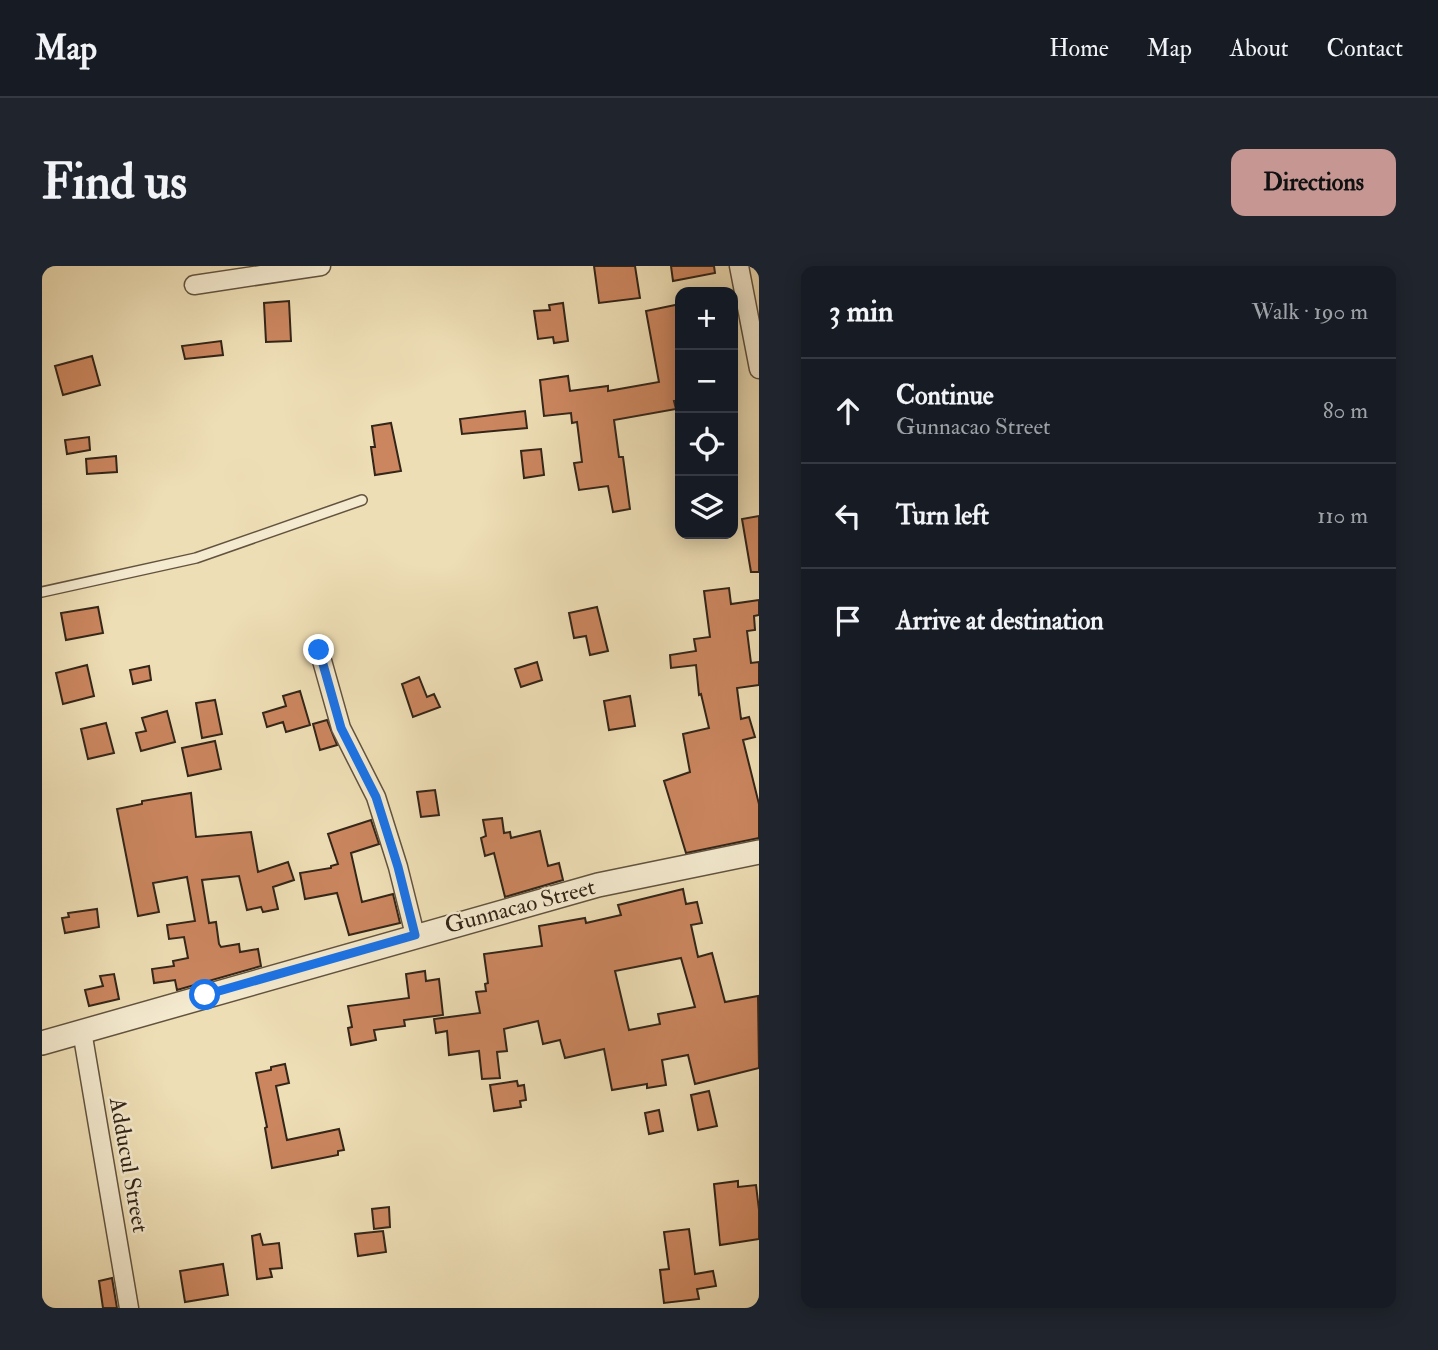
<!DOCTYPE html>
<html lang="en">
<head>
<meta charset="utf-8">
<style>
  :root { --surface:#171b24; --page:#20242c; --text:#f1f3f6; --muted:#9ea1a6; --line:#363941; --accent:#c59692 }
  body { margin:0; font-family:"IM FELL Double Pica",serif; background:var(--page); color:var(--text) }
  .controls { position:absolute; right:21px; top:21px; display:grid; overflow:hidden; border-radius:14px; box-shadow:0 4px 18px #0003 }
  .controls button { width:63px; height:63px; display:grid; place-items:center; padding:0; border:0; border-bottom:2px solid var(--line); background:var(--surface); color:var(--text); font:35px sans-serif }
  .stop { position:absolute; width:21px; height:21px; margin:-16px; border:5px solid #1a73e8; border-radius:50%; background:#fff }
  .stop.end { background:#1a73e8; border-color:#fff; box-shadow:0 2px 7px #0008 }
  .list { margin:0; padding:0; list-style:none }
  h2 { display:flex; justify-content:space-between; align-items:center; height:91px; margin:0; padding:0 28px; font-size:30px }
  h2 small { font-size:23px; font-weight:400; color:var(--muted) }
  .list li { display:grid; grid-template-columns:46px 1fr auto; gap:21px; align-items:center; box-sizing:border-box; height:105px; padding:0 28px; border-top:2px solid var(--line) }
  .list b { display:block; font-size:26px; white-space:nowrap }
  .list p { margin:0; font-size:23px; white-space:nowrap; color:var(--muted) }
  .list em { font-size:23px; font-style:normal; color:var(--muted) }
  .icon { flex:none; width:38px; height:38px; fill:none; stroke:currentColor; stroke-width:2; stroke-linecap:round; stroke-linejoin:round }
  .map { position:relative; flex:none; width:717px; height:1042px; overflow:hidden; border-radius:14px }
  header { display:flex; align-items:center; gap:42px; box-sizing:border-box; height:98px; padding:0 35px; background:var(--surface); border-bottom:2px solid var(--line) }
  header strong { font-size:33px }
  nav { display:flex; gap:38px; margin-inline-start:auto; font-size:24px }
  .intro { display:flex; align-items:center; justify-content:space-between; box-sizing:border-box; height:168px; padding:0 42px }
  h1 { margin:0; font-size:49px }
  .button { padding:18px 32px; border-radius:14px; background:var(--accent); color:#111; font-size:24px; font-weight:700 }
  main { display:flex; gap:42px; padding:0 42px }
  aside { flex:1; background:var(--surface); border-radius:14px; box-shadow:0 4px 18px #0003 }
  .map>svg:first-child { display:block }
  .building { fill:#cb865f; stroke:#332518; stroke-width:2; fill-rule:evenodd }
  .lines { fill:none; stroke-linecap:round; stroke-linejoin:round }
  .service-casing { stroke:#62533f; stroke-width:12 }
  .minor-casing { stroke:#62533f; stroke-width:21 }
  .tertiary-casing { stroke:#62533f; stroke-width:26 }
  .service { stroke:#f4eacf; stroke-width:9 }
  .minor { stroke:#f4eacf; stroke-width:18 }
  .tertiary { stroke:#f4eacf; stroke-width:23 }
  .route { stroke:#1a73e8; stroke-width:9 }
  .labels { text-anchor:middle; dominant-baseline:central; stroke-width:5; stroke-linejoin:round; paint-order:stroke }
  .street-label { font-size:23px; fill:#332518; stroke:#f4eacf }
</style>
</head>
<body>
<header>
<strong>Map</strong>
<nav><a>Home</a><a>Map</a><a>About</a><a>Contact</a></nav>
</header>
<div class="intro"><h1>Find us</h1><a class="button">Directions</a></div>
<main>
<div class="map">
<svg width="717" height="1042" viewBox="0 0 717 1042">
  <rect width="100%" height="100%" fill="#eedeb5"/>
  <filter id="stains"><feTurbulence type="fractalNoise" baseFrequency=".00286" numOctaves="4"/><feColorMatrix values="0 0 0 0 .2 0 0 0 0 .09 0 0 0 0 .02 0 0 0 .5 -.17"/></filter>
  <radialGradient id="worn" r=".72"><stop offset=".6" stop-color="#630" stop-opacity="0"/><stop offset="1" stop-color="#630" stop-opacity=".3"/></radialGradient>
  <path class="building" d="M552 0H593L598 32 557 37Z
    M629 0H672L673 7 631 15Z
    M247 35 249 75 224 76 222 37Z
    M521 37 526 75 512 77 511 71 496 73 492 45 508 44 507 39Z
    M638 38V108L634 109 638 134 632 135 634 143 572 154 577 191H581L588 243 571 246 566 220 537 224 532 197 540 196 535 156 530 157 529 147 502 150 498 114 526 110 528 125 566 120V125L617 116 604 45Z
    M179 75 181 89 143 93 140 80Z
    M50 90 58 119 21 129 13 100Z
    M483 145 485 162 420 168 418 153Z
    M349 157 359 205 333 209 329 181H333L330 160Z
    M47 171 48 184 25 188 23 174Z
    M499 183 502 209 482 212 479 185Z
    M74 190 75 206 45 208 44 193Z
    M717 250V306H709L700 253Z
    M687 322 689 338 717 334V349L712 350 713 364 705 365 709 397 717 396V419L695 422 699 453 707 451 713 471 701 474 717 538V572L644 587 622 515 648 506 641 468 667 462 659 428 657 429 654 399 629 402 628 389 654 385 652 373 668 371 662 325Z
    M56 341 61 367 24 374 19 347Z
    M555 341 566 385 548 389 544 370 532 372 527 347Z
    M495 396 500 414 479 421 473 403Z
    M45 399 52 430 21 438 14 407Z
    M107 400 109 414 91 418 88 404Z
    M377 411 385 431 392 428 398 441 371 451 360 418Z
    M258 425 268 459 244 466 241 456 225 461 221 447 244 440 241 430Z
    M588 430 593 460 567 464 562 435Z
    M173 434 180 468 160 472 154 437Z
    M125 445 133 476 99 485 94 467 104 465 100 452Z
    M285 454 295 479 278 484 271 458Z
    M64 457 72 487 46 493 39 463Z
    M173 475 179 503 146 510 140 482Z
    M393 524 397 549 379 551 375 526Z
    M149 527 154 571 209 566 216 606 246 596 252 614 231 621 236 643 221 646 219 641 205 644 197 610 160 614 167 657 174 656 177 678 179 681 197 678 198 686 216 683 219 700 135 724 133 714 112 717 110 703 132 700 131 695 146 692 142 671 127 673 125 659 153 655 145 611 111 617 117 646 96 650 75 543 100 538V535Z
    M460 552 462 567 468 566 469 572 498 565 506 600 517 597 521 614 463 631 452 587 443 590 439 572 444 570 441 554Z
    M329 554 337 578 309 587 320 636 351 628 358 657 307 669 295 627 263 633 258 607 289 602V600L296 598 286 568Z
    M641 623 644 638 655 636 660 657 649 659 656 691 670 687 683 736 716 730 717 802 653 818 646 789 620 794 624 819 605 822V818L570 824 562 783 523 792 518 774 501 778 496 755 462 763 465 785 455 786 458 812 440 813 437 785 407 789 405 765 394 767 392 753 438 747 434 726 444 725 443 718 446 717 442 688 500 680 497 660 543 652 544 657 579 649 576 639ZM639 692 653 741 616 748 618 758 587 764 573 705Z
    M55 643 57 661 23 667 20 652 27 651 26 647Z
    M383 705 384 715 397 713 401 749 362 754 363 760 332 764 334 774 309 779 306 762 310 761 306 740 367 732 364 708Z
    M72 708 77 733 47 740 43 724 61 720 58 710Z
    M243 798 247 817 234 820 245 874 297 863 302 884 296 885V889L230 902 223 862 225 861 214 807 229 804V801Z
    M475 815 476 820 482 819 484 834 478 835 479 841 452 845 448 819Z
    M667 825 675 860 656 864 649 829Z
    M617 844 621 865 607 868 603 847Z
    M696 915V921L714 919 717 944V973L678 979 672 918Z
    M347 941 348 961 332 963 330 943Z
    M647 963 653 1008 671 1005 674 1020 655 1023 657 1033 622 1037 618 1004 627 1003 622 966Z
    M341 965 344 986 316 990 313 968Z
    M218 968 221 979 237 977 240 1002 228 1003 230 1011 215 1013 210 970Z
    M181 998 186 1029 143 1036 138 1005Z
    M70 1012 75 1042H61L57 1015Z"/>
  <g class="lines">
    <defs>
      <path id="service" d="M0 326 154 292 320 234"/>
      <path id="minor" d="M697 0 717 103
        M152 19 279 0
        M277 384 299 462 334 531 356 601 373 669
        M40 765 87 1042"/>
      <path id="tertiary" d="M0 777 556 619 717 586"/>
    </defs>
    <use href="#service" class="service-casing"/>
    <use href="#minor" class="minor-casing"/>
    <use href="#tertiary" class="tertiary-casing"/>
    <use href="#service" class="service"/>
    <use href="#minor" class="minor"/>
    <use href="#tertiary" class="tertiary"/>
  </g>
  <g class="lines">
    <path class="route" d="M163 729 373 669 356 601 334 531 299 462 277 384"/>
  </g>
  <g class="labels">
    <g class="street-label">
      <text transform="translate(478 640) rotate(-15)">Gunnacao Street</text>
      <text transform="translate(87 899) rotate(80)">Adducul Street</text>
    </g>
  </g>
  <rect width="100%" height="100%" filter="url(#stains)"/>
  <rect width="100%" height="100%" fill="url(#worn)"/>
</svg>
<div class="controls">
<button>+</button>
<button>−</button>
<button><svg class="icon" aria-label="locate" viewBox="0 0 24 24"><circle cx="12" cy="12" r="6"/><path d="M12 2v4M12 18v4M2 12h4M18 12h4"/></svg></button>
<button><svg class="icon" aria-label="layers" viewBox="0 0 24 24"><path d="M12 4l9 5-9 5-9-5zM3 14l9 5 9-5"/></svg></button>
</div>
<div class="stop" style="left:163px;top:729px"></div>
<div class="stop end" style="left:277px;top:384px"></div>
</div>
<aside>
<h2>3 min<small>Walk · 190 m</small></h2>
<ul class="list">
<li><svg class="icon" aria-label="ahead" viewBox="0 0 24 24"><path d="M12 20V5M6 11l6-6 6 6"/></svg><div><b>Continue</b><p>Gunnacao Street</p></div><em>80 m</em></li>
<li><svg class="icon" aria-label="left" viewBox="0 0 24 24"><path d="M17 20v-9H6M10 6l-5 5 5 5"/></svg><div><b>Turn left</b></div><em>110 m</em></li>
<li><svg class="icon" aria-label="arrive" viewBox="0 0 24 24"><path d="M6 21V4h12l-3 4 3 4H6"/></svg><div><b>Arrive at destination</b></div></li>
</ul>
</aside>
</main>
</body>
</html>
